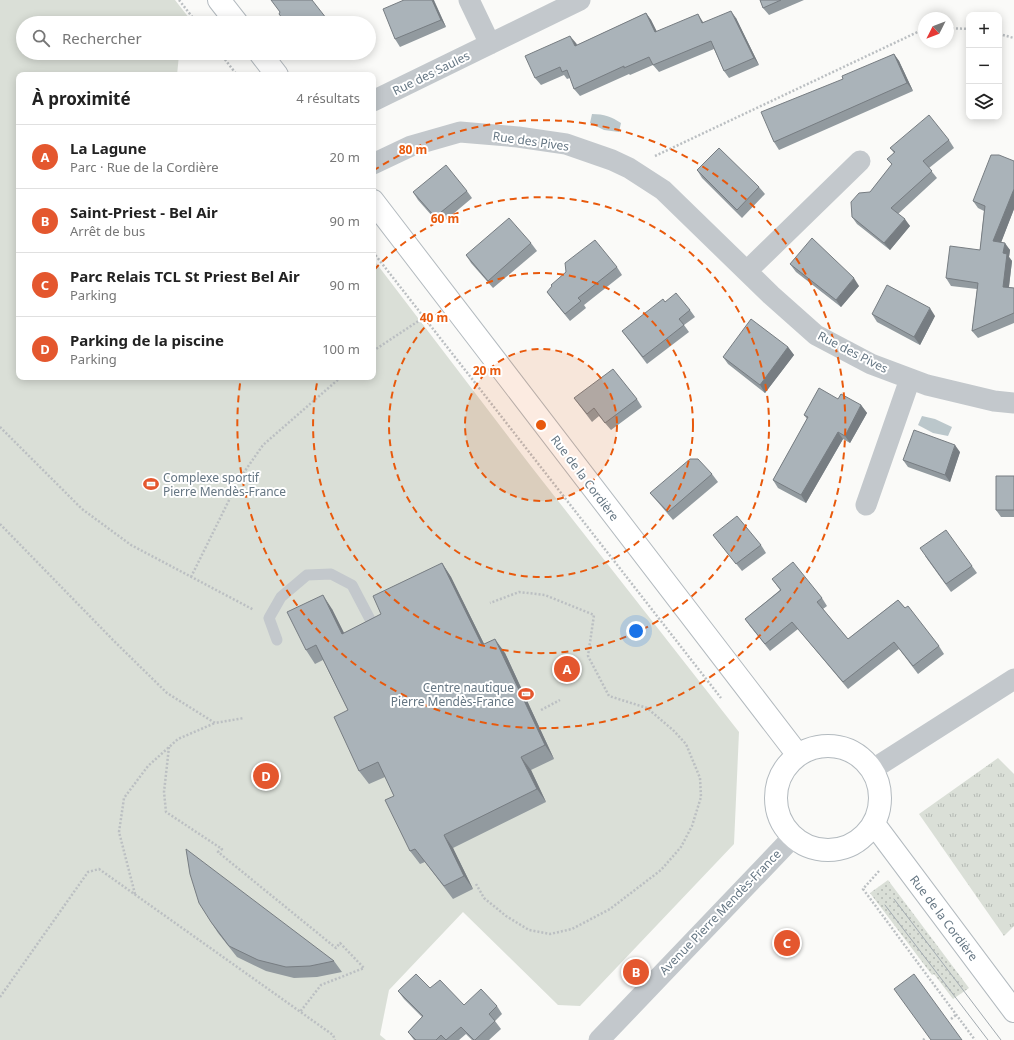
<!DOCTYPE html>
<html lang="fr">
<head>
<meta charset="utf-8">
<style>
  :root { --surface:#fff; --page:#f2f2f2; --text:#222; --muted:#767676; --line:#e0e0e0; --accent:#e4572e }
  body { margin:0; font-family:"Noto Sans",sans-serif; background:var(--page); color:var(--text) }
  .controls { position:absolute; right:12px; top:12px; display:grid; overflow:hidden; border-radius:8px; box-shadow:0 2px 10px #0003 }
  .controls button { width:36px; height:36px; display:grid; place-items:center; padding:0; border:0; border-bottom:1px solid var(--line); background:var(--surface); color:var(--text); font:20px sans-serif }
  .compass { position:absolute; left:918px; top:12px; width:36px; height:36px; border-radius:50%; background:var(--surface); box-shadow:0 2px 10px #0003; rotate:228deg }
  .you { position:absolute; left:636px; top:631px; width:14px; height:14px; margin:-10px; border:3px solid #fff; border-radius:50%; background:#1a73e8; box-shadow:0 0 0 6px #1a73e833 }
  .badge { display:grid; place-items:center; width:26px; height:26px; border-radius:50%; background:var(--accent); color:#fff; font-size:13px; font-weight:700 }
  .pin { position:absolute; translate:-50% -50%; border:2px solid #fff; box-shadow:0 1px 4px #0006 }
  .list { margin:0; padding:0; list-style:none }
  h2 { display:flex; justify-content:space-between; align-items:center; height:52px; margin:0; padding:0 16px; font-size:17px }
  h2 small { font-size:13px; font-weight:400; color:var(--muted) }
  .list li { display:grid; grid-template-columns:26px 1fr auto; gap:12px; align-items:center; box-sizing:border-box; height:64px; padding:0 16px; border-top:1px solid var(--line) }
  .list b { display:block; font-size:15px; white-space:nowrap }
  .list p { margin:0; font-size:13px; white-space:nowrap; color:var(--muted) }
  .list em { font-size:13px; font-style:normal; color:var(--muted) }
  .icon { flex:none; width:22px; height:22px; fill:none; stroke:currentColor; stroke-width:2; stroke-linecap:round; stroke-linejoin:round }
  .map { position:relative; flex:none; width:1014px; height:1040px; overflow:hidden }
  .search { position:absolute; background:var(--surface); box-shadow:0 2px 10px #0003; left:16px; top:16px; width:360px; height:44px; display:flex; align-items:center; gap:10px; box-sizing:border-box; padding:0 14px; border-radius:22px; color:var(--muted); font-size:15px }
  .panel { position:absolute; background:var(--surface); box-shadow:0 2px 10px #0003; left:16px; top:72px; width:360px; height:308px; border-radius:8px }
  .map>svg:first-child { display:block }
  .grass { fill:url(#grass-dots) }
  .park { fill:url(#park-tufts) }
  .pitch { fill:#dadfd7 }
  .water { fill:#bbc7cb }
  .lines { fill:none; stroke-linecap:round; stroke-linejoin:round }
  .secondary-casing { stroke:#b3babf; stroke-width:24 }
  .path { stroke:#bbbfc2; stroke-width:2.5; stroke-dasharray:2 2; stroke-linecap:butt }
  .lane { stroke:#c3c8cc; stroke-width:11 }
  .street { stroke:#c3c8cc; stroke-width:21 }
  .secondary { stroke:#fff; stroke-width:22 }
  .tram { stroke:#a2aab0; stroke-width:1 }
  .wall { fill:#929a9f }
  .shaded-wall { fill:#777d82 }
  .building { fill:#aab3b9; stroke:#777d82 }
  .ring { fill:none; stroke:#e8590c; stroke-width:2; stroke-dasharray:7 5 }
  .labels { text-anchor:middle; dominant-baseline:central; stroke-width:4; stroke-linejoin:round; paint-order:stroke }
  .street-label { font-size:12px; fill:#657683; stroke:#fff }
  .poi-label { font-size:12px; fill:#657683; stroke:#fff; text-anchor:start }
  .centre { fill:#e8590c; stroke:#fff; stroke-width:2 }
  .ring-label { font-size:12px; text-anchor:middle; font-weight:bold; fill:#e8590c; stroke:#fff; stroke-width:4; stroke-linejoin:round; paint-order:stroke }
</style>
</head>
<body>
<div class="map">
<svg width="1014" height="1040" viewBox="0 0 1014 1040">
  <defs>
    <pattern id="grass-dots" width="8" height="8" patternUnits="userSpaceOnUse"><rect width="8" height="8" fill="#dadfd7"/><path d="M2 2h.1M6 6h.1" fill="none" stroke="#b4b9b4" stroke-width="1.8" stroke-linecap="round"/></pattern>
    <pattern id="park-tufts" width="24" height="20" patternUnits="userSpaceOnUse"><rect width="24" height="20" fill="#dadfd7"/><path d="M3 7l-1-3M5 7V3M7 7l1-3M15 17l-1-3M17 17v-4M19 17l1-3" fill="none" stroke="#b4b9b4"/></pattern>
  </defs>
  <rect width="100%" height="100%" fill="#fafaf8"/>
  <path class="grass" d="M888 880 969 988 953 999 934 974 932 975 870 893Z"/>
  <path class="park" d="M998 758 1014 774V926L1004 936 919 814Z"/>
  <path class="pitch" d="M0 0H175L193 23H23V53H181L179 55 177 75H19V377H373V259L530 465 739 732 734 844 580 1006 558 1005 463 912 389 990 380 1035 386 1040H0Z"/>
  <path class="water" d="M592 114C604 114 612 117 621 123L619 132 604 130 590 123Z
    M922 416 935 419 952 427 948 436 933 433 918 425Z"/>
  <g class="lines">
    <defs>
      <path id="secondary" d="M219 0 237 23
        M260 53 277 75
        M373 201 798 755
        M776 798a52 52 0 1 1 104 0a52 52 0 1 1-104 0Z
        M874 824 1014 1011"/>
    </defs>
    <use href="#secondary" class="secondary-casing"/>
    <path class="path" d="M179 0 197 23
      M948 28 969 29
      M999 34 1014 38
      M220 53 237 75
      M655 156 924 29
      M373 252 721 698
      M373 351 429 314
      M0 427 82 509 131 545 254 610
      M0 524 114 641 167 693 215 723 244 718
      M191 577 240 478 263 445 341 377
      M541 710 560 700
      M169 747 164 792 166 812 222 849 218 852 336 948 340 943 364 968 321 985 300 1012
      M879 871 863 889 975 1040
      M476 884 484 898 506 916 529 930 550 934 572 929 610 909 661 870 681 847 692 826 701 797 700 778 686 744 673 730 647 708 609 696 588 656 594 615 545 595 519 592 490 603
      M135 894 119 832 124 798 148 766 178 739 215 723
      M0 997 88 872 99 869 333 1035 335 1040
      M951 1019 956 1015
      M923 1040 926 1038"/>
    <path class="lane" d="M277 640 269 618 281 597 307 575 331 574 352 585 373 625"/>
    <path class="street" d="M469 0 490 44
      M373 101 580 0
      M373 164 411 146 460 132 518 137 566 144 612 160 629 168 663 190 771 295 816 335 871 364 927 385 994 401 1014 403
      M747 271 860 161
      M866 505 910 379
      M873 769 1014 679
      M599 1040 793 837"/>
    <use href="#secondary" class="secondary"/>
    <path class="tram" d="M894 899 1001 1040
      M885 905 988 1040"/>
  </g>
  <path class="wall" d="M404 0H434L446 27 400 47 395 39Z
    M760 0H804L769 15 763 8Z
    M646 13 651 20 657 32 704 22 736 18 759 65 729 78 724 71 714 49 659 72 653 65 630 75 629 74 580 96 574 89 570 78 567 79 564 75 541 85 535 78 576 43 577 45Z
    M309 53H321L313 59Z
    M894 54 899 61 913 91 779 150 774 142 843 79Z
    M949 140 954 148 929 168 937 178 898 214 910 226 890 250 857 224 852 217 870 192 892 165 887 159 894 153 890 148Z
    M1014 161V209L1001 242 1010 250 1009 257 1012 261 1009 287 1014 288V323L978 338 972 331 977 289 951 286 946 278 980 250 984 211 978 208 973 201Z
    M697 170 759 187 765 194 742 218 702 178Z
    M467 191 472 198 440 225 418 200 413 192Z
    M531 243 537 251 493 288 471 263 466 255Z
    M790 264 859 286 841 307 796 272Z
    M617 267 622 275 584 305 586 308 570 321 552 299 547 292Z
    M665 302 690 310 695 317 684 325 689 332 647 364 622 331Z
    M872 314 935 316 920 345 877 322Z
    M788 347 794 355 765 393 728 364 723 357Z
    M574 398 637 399 642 407 611 430 599 416 592 422Z
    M838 399 861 405 867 413 850 443 843 439 806 503 778 488 773 480 807 419 804 415Z
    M960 452 950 482 908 467 903 460Z
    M712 474 718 482 673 520 656 500 650 493Z
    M1014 476V517H1001L996 510Z
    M713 535 761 545 766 553 742 571Z
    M925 556 972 566 977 573 951 592Z
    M442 563 451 577 484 644 505 653 554 759 531 770 546 802 453 848 473 889 453 899 425 862 420 864 410 851 394 796 385 777 369 784 359 771 348 710 323 660 315 664 306 650 332 609 344 633 381 614Z
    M772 579 822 598 827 606 823 609 848 639 898 600 939 646 944 654 918 674 899 649 848 689 798 629 770 651 750 626 745 619 780 590Z
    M211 922 334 961 342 972 317 977 294 978 266 971 237 957 218 933Z
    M430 988 464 1005 497 1006 502 1014 495 1021 501 1029 489 1040H472L466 1034 459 1040H414L408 1032 422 1017 404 999 398 991Z"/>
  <path class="shaded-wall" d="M432 0H434V1L446 27 441 20Z
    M731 11 736 18 759 65 754 58Z
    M646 13 651 20 661 40 655 32Z
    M698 14 703 22 707 30 702 23Z
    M570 36 576 43 580 53 575 46Z
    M894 54 899 61 913 91 907 83Z
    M1014 189V209L999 248 993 241Z
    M905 219 910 226 890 250 884 243Z
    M1005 243 1010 250 1009 257 1012 261 1008 294 1003 287V253Z
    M854 278 859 286 841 307 836 300Z
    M930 308 935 316 920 345 914 337Z
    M788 347 794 355 765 393 760 385Z
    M861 405 867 413 850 443 845 436Z
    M838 432 843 439 806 503 801 495Z
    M955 445 960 452 950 482 945 475Z
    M442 563 451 577 491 658 482 645Z
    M323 595 332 609 351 647 342 634Z
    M495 639 505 653 554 759 545 745Z
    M521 757 531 770 546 802 537 789Z
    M444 835 453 848 473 889 464 876Z"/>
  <path class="building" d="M271 0H312L330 23H286L279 14 280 12Z
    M404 0H432L441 20 395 39 383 9Z
    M760 0H781L763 8Z
    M731 11 754 58 724 71 711 41 653 65 649 57 624 68V66L574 89 567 70 562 72 560 67 535 78 525 56 570 36 575 46 646 13 655 32 698 14 702 23Z
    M894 54 907 83 774 142 761 112 843 79 842 76Z
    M929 115 949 140 923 161 932 171 891 208 905 219 884 243 852 217 851 202 859 193 870 192 892 164 887 159 895 152 890 148Z
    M719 148 759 187 737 210 697 170Z
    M991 155H999L1014 161V189L993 241 1005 243 1003 253 1007 254 1003 287 1014 288V313L972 331 978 283 946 278 950 246 980 250 985 206 973 201Z
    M446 165 467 191 435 217 413 192Z
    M509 218 531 243 488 281 466 255Z
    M812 238 854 278 836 300 790 264Z
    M595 240 617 267 578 298 581 301 565 314 547 292 552 286 551 285 566 272 565 263Z
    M887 285 930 308 914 337 872 314Z
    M676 293 690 310 679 319 684 325 643 357 622 331 663 299 665 302Z
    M751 319 788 347 760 385 723 357Z
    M613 369 637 399 605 423 594 408 587 414 574 398Z
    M819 388 838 399 841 394 861 405 845 436 838 432 801 495 773 480 808 417 804 415Z
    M914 430 955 445 945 475 903 460Z
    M690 459H698L712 474 668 512 650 493Z
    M996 476H1014V510H996Z
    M737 516 761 545 736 564 713 535Z
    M946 530 972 566 946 584 920 548Z
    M793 562 822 598 817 602 848 639 898 600 905 608 908 606 939 646 913 666 894 642 843 682 792 622 765 644 745 619 781 590 772 579Z
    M442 563 482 645 495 639 545 745 521 757 537 789 444 835 464 876 444 886 415 849 410 851 385 800 394 796 378 762 359 771 334 717 348 710 316 645 306 650 287 612 323 595 342 634 381 614 373 596Z
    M186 849 334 961 310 966 286 967 258 960 229 946 211 922 199 903 190 874Z
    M416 974 430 988 440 980 464 1005 481 989 497 1006 489 1014 495 1021 475 1040H474L461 1027 446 1040 441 1035 436 1040H416L408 1032 423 1016 398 991Z
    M914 974 962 1040H931L894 989Z"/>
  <circle cx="541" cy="425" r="76" fill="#e8590c" fill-opacity=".12"/>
  <g class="ring">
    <circle cx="541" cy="425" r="76"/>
    <circle cx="541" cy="425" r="152"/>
    <path d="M374 270A228 228 0 1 1 318 378"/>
    <path d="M373 171A304 304 0 1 1 241 377"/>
  </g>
  <defs>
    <symbol id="stadium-bare" viewBox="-9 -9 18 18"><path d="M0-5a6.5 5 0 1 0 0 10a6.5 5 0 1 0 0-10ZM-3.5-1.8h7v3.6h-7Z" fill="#e4572e" stroke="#fff" stroke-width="2.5" paint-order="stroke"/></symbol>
  </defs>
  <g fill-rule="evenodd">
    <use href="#stadium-bare" x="140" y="473" width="22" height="22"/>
    <use href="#stadium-bare" x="515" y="683" width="22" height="22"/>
  </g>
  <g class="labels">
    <g class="street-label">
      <text transform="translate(431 73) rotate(-26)">Rue des Saules</text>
      <text transform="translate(531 141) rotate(8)">Rue des Pives</text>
      <text transform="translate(853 352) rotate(27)">Rue des Pives</text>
      <text transform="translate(585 478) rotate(53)">Rue de la Cordière</text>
      <text transform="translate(720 912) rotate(-46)">Avenue Pierre Mendès-France</text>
      <text transform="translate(944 918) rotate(53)">Rue de la Cordière</text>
    </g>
    <g class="poi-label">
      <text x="163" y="477">Complexe sportif<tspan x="163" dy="14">Pierre Mendès-France</tspan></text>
      <text x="514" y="687" text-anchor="end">Centre nautique<tspan x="514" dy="14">Pierre Mendès-France</tspan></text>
    </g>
  </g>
  <circle cx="541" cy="425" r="6" class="centre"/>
  <g class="ring-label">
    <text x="413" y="154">80 m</text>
    <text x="445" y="223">60 m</text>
    <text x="434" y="322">40 m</text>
    <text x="487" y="375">20 m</text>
  </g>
</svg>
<div class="controls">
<button>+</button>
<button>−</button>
<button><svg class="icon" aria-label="layers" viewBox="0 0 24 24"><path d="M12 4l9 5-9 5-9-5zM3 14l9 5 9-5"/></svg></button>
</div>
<svg class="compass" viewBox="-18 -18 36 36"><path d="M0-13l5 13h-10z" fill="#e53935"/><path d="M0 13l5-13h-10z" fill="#767676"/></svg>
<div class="you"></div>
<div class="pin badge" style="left:567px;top:669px">A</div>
<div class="pin badge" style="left:636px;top:972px">B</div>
<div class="pin badge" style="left:787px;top:943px">C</div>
<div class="pin badge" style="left:266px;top:776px">D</div>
<div class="search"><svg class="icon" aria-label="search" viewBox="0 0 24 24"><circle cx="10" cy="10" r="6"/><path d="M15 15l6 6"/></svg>Rechercher</div>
<section class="panel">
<h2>À proximité<small>4 résultats</small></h2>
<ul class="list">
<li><span class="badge">A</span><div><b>La Lagune</b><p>Parc · Rue de la Cordière</p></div><em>20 m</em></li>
<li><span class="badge">B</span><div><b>Saint-Priest - Bel Air</b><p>Arrêt de bus</p></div><em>90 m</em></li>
<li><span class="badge">C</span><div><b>Parc Relais TCL St Priest Bel Air</b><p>Parking</p></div><em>90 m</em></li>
<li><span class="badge">D</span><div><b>Parking de la piscine</b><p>Parking</p></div><em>100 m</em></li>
</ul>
</section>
</div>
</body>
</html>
